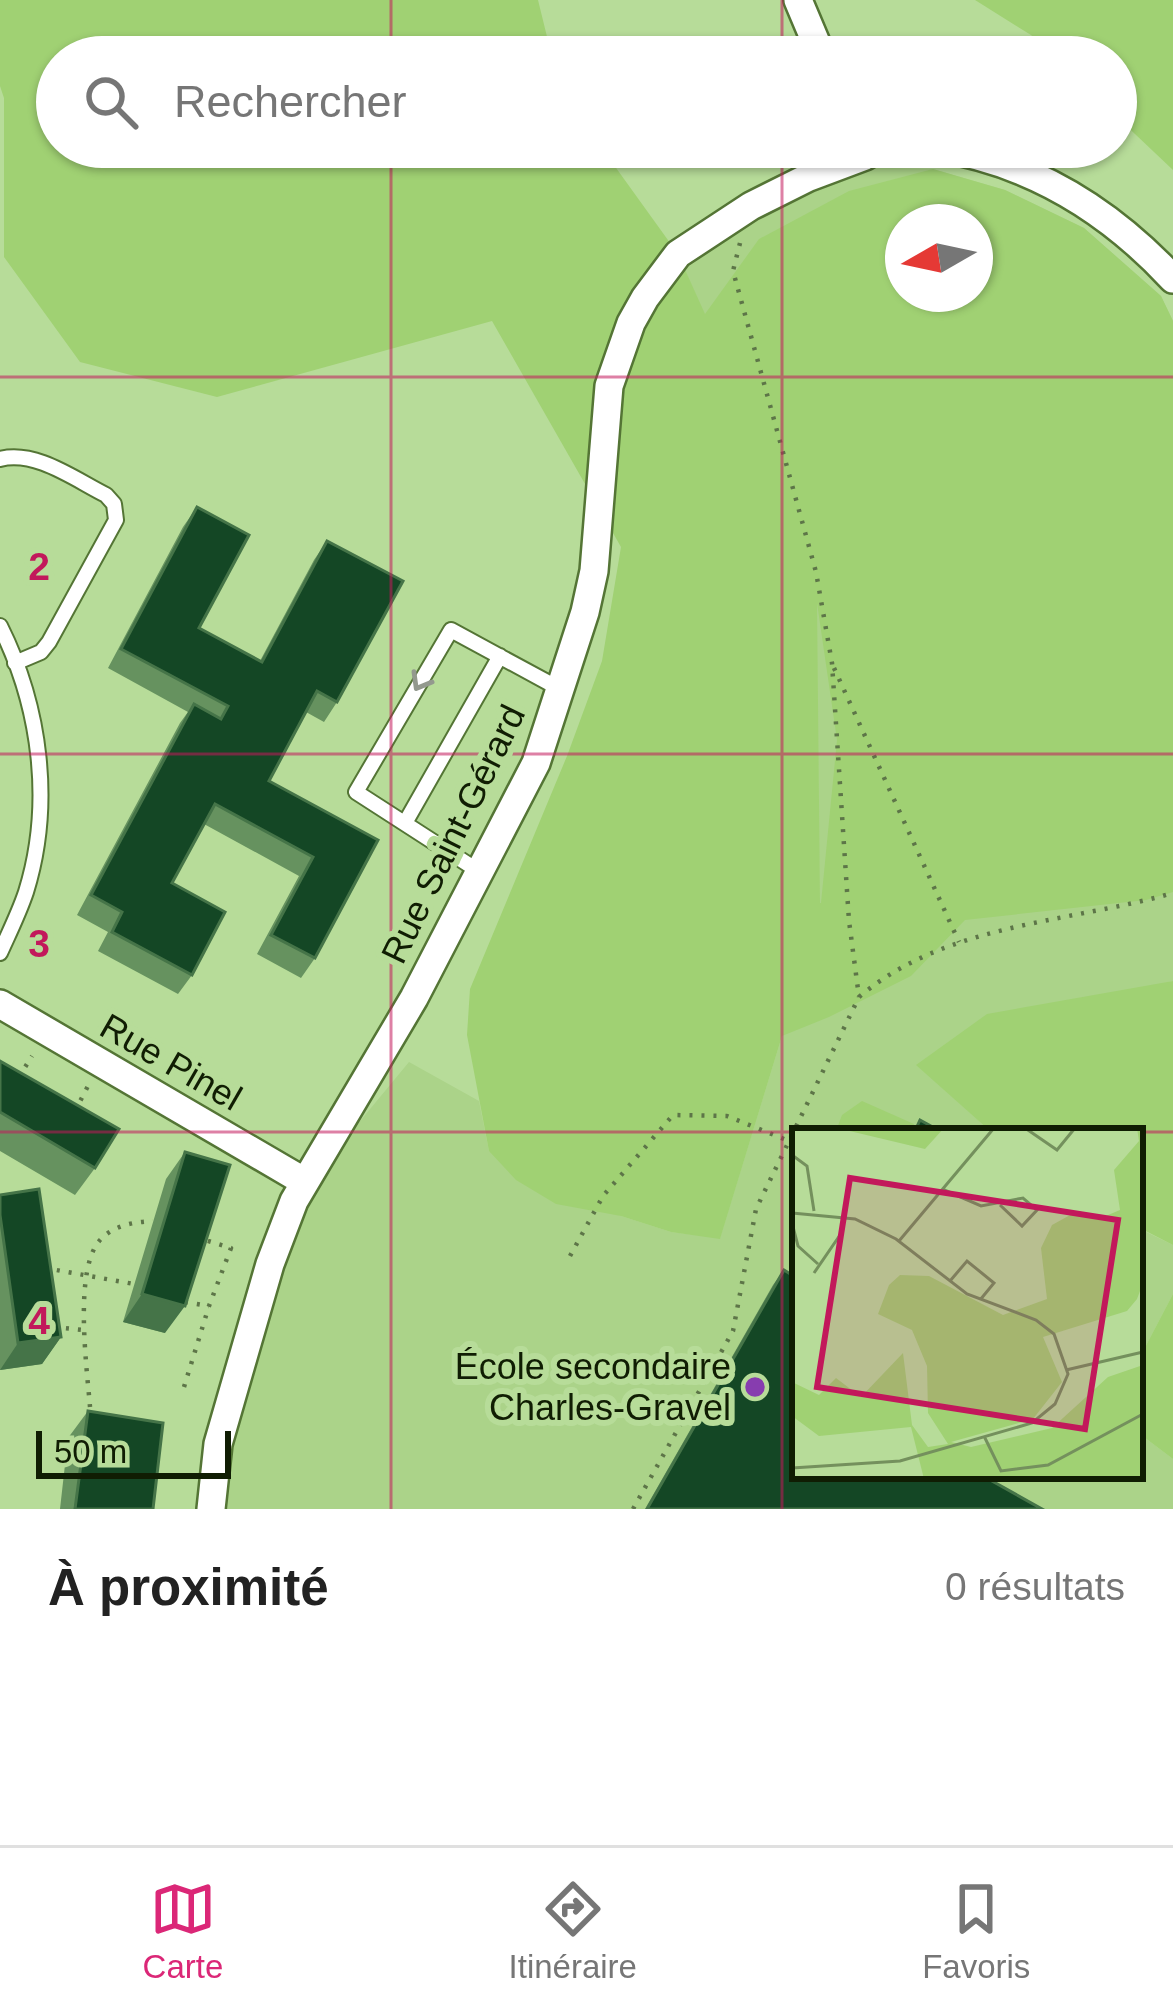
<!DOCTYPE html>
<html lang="fr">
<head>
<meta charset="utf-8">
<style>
  :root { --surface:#fff; --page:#f2f2f2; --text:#222; --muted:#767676; --line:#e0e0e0; --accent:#db2777 }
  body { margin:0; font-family:Helvetica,sans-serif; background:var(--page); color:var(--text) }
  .compass { position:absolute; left:885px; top:204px; width:108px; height:108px; border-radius:50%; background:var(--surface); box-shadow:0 3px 9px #0004; rotate:261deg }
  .scale { position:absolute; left:36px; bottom:30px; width:195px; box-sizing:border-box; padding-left:12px; border:6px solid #101d03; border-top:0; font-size:33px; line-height:42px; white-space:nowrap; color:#101d03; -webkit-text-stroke:9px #b7dc99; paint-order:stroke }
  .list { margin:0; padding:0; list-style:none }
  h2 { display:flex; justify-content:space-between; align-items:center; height:156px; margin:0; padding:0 48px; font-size:51px }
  h2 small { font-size:39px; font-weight:400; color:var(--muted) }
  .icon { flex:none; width:66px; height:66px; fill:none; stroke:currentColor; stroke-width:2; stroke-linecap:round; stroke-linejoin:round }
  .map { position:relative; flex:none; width:1173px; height:1509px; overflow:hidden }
  .search { position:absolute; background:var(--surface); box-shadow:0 3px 9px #0004; left:36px; right:36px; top:36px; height:132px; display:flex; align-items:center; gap:30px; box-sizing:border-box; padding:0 42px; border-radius:66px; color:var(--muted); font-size:45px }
  .sheet { height:336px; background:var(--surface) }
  nav { display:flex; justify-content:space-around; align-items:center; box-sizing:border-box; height:168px; border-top:3px solid var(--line); background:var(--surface); font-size:33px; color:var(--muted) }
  nav a { display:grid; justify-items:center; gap:6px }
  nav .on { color:var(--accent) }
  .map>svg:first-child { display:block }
  .built { fill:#abd389; fill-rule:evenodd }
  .green { fill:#a0d173; fill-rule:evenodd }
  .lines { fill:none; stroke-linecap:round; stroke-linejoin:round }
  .service-casing { stroke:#547535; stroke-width:18 }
  .minor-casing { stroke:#547535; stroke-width:32 }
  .path { stroke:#5d7548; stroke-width:4.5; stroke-dasharray:3 9; stroke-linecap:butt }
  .service { stroke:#fff; stroke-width:14 }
  .minor { stroke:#fff; stroke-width:27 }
  .wall { fill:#66925f }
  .shaded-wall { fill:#457448 }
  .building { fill:#144725; stroke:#457448; stroke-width:3 }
  .oneway { stroke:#93998e }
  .grid { fill:none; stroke:#c2185b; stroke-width:3; stroke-opacity:0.55 }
  .poi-dot { fill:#873daf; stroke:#b7dc99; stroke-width:4.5 }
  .labels { text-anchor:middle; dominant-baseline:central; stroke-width:12; stroke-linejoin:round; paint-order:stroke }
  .street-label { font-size:36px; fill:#101d03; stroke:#b7dc99 }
  .poi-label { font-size:36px; fill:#101d03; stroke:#b7dc99; text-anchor:end }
  .inset-road { fill:none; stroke:#74905d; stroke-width:3 }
  .view { fill:#c2185b; fill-opacity:0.15; stroke:#c2185b; stroke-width:6 }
  .inset-edge { fill:none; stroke:#101d03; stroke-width:6 }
  .grid-label { font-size:39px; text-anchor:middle; font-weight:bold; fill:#c2185b; stroke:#b7dc99; stroke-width:12; stroke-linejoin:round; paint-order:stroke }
</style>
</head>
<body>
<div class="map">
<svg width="1173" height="1509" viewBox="0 0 1173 1509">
  <rect width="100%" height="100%" fill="#b7dc99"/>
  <path class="built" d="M852 167 933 169 1005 190 1084 228 1161 296 1173 321V981L1144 988 917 1065 990 1131H795V1476H1140V1434L1173 1459V1509H215L294 1201 409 1062 479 1101 489 1151 621 1216 671 1232 720 1238 782 1036 820 944 816 572 678 254ZM903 222H975V294H903Z
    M1140 1229 1173 1245V1294L1140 1357Z"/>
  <path class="green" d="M0 0H538L552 57H57V147H601L678 254 705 314 759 239 849 191 933 169 1005 190 1084 228 1161 296 1173 321V892L1146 900 965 920 911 976 829 1017 782 1036 720 1239 671 1232 621 1216 556 1204 516 1180 489 1151 467 1035 470 989 567 756 602 661 621 547 492 321 217 397 80 362 4 257V98L0 86ZM903 222H975V294H903ZM817 603 837 740 821 903H820Z
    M975 0H1173V170L1116 116V57H1054L1031 35Z
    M1173 981V1245L1140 1228V1131H990L916 1065 987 1014Z
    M862 1101 914 1124 912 1131H836L842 1115Z
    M1173 1294V1459L1140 1434V1357Z"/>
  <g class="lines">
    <defs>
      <path id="service" d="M0 459C36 450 74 479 106 495L114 504 116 520 49 642 41 652 15 663
        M0 626C41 708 53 805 26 892 19 913 9 933 0 953
        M405 823 500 656
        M480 872 356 792 451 630 560 689"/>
      <path id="minor" d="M798 0 822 57
        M934 147C1030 161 1108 209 1173 279
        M0 1004 305 1182
        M211 1509 218 1444 270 1264 294 1201 414 998 536 763 585 612 594 571 609 386 631 323 645 298 678 254 751 206 809 177 865 156 880 147"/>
    </defs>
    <use href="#service" class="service-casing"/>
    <use href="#minor" class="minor-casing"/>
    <path class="path" d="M740 243 733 271 816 572 832 663 849 921 859 997
      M834 668 959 942
      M19 1077 32 1056
      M75 1111 89 1084
      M570 1256 603 1196 673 1115 727 1116 789 1141
      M45 1268 134 1284
      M185 1302 209 1306
      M54 1327 84 1330
      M184 1387 209 1306 231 1248 205 1240
      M90 1407C87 1368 73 1267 101 1239 115 1225 134 1222 153 1221
      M633 1509 733 1331 756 1209 859 997C946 923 1068 923 1173 893"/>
    <use href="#service" class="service"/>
    <use href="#minor" class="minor"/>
  </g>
  <path class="wall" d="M197 507 199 628 260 661 314 560 327 541 337 702 324 722 306 712 269 781 378 840 315 958 301 978 257 954 299 876 204 824 172 883 192 975 178 994 98 951 108 932 77 915 180 723 188 712 108 668 183 527Z
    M0 1061 95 1168 75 1195 0 1151Z
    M185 1152 165 1333 123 1322 166 1179Z
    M0 1195 61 1337 42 1364 0 1370Z
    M784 1270 795 1476 1042 1509H645L773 1285Z
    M88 1411 153 1509H60L68 1438Z"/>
  <path class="shaded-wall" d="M142 1294 185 1306 165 1333 123 1322Z
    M61 1337 42 1364 0 1370 18 1343Z"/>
  <path class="building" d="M197 507 249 535 199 628 262 662 327 541 403 581 337 702 317 691 269 781 378 840 315 958 271 935 313 857 215 804 172 883 225 912 192 975 112 932 122 912 91 895 194 704 221 719 228 706 121 649Z
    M0 1061 119 1129 95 1168 0 1112Z
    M920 1120 940 1131H915Z
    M185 1152 230 1165 185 1306 142 1294Z
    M39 1189 61 1337 18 1343 0 1215V1195Z
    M784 1270 795 1277V1476H983L1042 1509H647Z
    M88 1411 163 1423 153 1509H75Z"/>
  <defs><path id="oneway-chevron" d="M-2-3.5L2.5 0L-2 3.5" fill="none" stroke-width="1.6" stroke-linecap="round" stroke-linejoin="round" transform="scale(3)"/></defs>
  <use class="oneway" href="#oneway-chevron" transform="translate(420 682) rotate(120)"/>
  <path class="grid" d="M391 0V57M782 0V57M391 147V1509M782 147V1509M0 377H1173M0 754H1173M0 1132H795M1140 1132H1173"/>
  <circle class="poi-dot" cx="755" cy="1387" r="12"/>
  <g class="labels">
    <g class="street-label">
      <text transform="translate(453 834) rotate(-64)">Rue Saint-Gérard</text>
      <text transform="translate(171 1062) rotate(30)">Rue Pinel</text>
    </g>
    <g class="poi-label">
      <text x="731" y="1366">École secondaire<tspan x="731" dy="41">Charles-Gravel</tspan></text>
    </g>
  </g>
  <g transform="translate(792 1128)">
    <rect width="351" height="351" fill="#b7dc99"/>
    <path d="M45 0H152L133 21ZM345 0H351V155L345 171 335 183 251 209 270 254 241 291 159 314 179 319 260 300 316 249 351 237V351H132L119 299 27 308 0 288V254L27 267 44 250 69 269 111 225 120 297 136 319 156 316 136 285 135 238 120 202 86 186 97 157 108 147 137 148 211 187 255 171 249 120 260 97 280 86 309 90 328 82 322 42 347 13Z" fill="#a0d173"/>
    <path class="inset-road" d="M233 0 265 22 283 0M0 27 15 38 22 83M150 61 189 78 231 70 245 82 230 98 208 77M0 85 63 91 104 111 175 166 244 192 262 206 276 246 263 276 240 295 108 333 0 340M0 95 6 118 26 136M107 113 202 0M22 145 48 107M158 153 175 133 202 155 188 172M274 242 351 224M192 308 209 343 256 337 351 286"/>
    <path class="view" d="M58 50 326 92 293 301 25 259Z"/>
    <rect width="351" height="351" class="inset-edge"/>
  </g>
  <g class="grid-label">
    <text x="39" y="580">2</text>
    <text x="39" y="957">3</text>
    <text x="39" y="1334">4</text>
  </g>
</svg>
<svg class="compass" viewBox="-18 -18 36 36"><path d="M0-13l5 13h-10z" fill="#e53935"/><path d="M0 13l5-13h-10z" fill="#767676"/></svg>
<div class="scale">50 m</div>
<div class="search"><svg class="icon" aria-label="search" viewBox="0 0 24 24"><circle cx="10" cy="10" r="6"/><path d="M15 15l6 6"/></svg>Rechercher</div>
</div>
<section class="sheet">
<h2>À proximité<small>0 résultats</small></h2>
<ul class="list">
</ul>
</section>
<nav>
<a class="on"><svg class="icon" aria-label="map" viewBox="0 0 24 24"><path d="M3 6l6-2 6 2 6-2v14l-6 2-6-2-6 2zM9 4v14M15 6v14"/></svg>Carte</a>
<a><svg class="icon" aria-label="directions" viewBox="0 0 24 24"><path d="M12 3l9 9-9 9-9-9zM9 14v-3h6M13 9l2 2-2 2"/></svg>Itinéraire</a>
<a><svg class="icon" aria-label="saved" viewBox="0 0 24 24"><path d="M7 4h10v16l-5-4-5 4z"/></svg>Favoris</a>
</nav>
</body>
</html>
